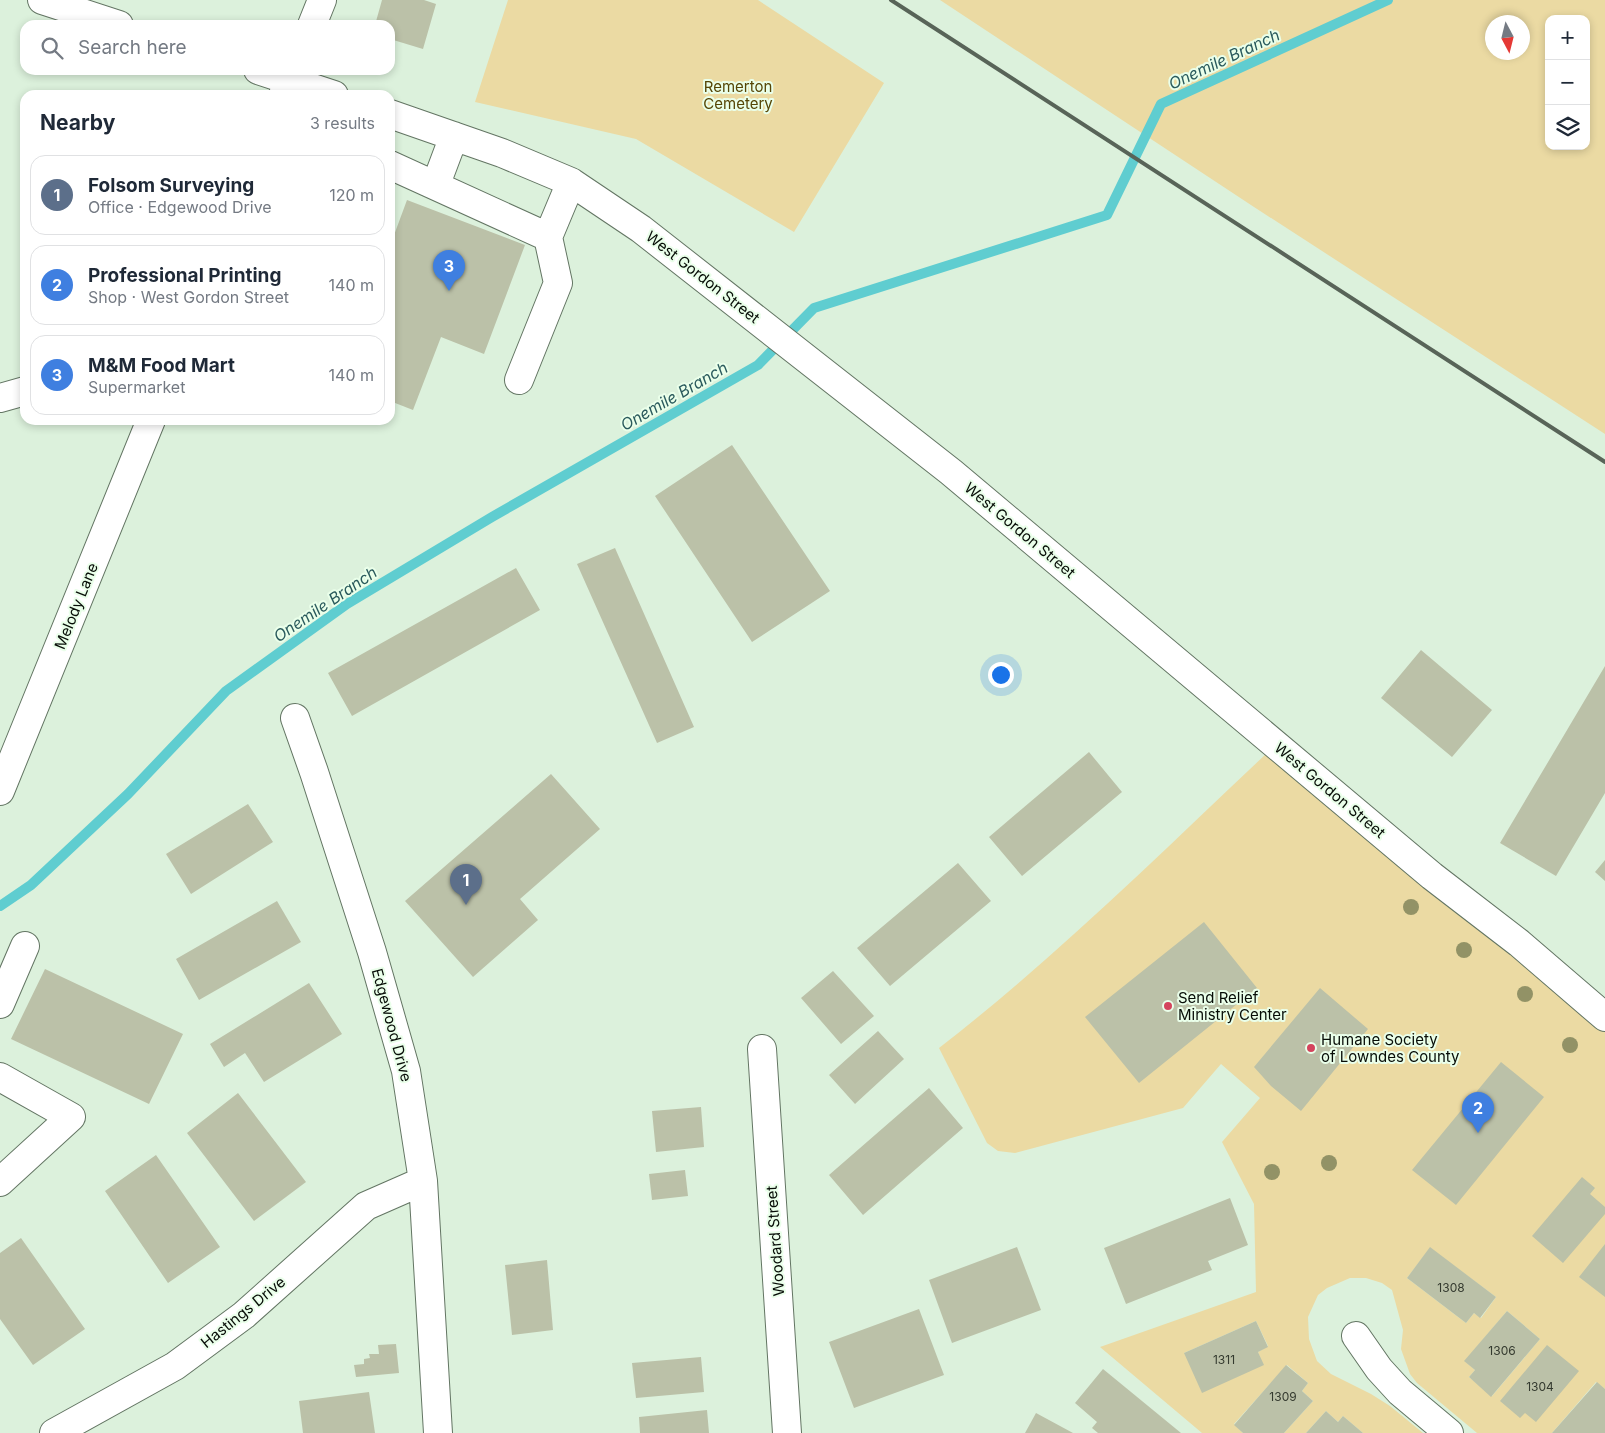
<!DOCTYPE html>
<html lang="en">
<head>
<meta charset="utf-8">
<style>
  :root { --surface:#fff; --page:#f6f6f7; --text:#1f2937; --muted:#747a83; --line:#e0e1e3; --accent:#d4445d }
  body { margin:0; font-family:Inter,sans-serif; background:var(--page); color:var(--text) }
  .controls { position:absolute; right:15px; top:15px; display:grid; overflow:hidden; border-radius:10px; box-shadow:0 2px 8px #0003 }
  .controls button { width:45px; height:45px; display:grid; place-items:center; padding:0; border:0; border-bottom:1px solid var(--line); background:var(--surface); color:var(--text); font:25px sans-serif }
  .compass { position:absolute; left:1485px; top:15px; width:45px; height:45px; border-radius:50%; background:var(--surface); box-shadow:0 2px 8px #0003; rotate:173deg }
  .you { position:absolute; left:1000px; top:674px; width:18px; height:18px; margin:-12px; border:4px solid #fff; border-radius:50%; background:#1a73e8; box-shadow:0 0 0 8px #1a73e833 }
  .badge { display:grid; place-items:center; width:32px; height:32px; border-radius:50%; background:var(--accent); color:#fff; font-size:16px; font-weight:700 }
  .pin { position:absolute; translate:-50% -41px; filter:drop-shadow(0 1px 2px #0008) }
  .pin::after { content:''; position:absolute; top:26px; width:18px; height:15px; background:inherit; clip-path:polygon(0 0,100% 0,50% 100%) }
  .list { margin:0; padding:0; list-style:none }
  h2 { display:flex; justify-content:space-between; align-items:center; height:65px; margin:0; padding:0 20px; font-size:21px }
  h2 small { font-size:16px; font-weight:400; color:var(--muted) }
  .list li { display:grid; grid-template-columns:32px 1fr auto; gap:15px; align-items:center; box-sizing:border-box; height:80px; margin:0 10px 10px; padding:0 10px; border:1px solid var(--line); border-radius:15px }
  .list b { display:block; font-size:19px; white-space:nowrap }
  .list p { margin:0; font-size:16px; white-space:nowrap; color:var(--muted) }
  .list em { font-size:16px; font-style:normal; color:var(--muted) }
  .icon { flex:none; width:28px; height:28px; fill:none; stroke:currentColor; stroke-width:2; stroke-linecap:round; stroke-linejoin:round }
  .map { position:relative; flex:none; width:1605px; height:1433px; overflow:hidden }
  .search { position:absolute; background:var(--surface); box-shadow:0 2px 8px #0003; left:20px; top:20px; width:375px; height:55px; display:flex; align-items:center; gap:12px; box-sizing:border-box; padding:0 18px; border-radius:15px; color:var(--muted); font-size:19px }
  .panel { position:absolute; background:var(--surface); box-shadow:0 2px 8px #0003; left:20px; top:90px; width:375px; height:335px; border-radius:15px }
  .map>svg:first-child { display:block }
  .green { fill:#ebdaa3; fill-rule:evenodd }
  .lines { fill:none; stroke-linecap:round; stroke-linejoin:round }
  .stream { stroke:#5fcdd0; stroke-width:10 }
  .building { fill:#bbc1a8 }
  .minor-casing { stroke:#637563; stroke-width:30 }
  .major-casing { stroke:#637563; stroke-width:30 }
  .minor { stroke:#fff; stroke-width:28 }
  .major { stroke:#fff; stroke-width:28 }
  .rail { stroke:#586458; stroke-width:4 }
  .tree { fill:#929266 }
  .poi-dot { fill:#d4445d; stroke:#eaffea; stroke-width:2 }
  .labels { text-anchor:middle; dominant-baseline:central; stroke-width:4; stroke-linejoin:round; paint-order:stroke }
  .number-label { font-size:12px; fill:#343a2f }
  .park-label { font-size:15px; fill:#554505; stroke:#eaffea }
  .street-label { font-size:15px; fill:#070d07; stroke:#eaffea }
  .poi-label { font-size:15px; fill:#070d07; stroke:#eaffea; text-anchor:start }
  .water-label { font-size:16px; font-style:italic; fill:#2a5a5c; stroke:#eaffea }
</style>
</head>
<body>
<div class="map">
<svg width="1605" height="1433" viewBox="0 0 1605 1433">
  <rect width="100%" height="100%" fill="#dcf1dc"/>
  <path class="green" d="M508 0H758L884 83 794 232 636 139 475 102Z
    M940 0H1605V434L1254 207ZM1549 19H1586V146H1549ZM1492 22H1522V52H1492Z
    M1267 753 1605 1032V1389L1596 1382 1552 1433H1477L1417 1383 1410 1374 1401 1349 1403 1330 1392 1290 1382 1283 1366 1278H1350L1327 1288 1318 1295 1308 1317 1309 1339 1317 1361 1331 1374 1371 1394 1390 1406 1423 1433H1363L1343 1416 1338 1422 1326 1411 1306 1433H1284L1313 1401 1302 1391 1308 1383 1287 1365 1234 1424 1243 1433H1202L1100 1347 1256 1292 1254 1204 1222 1142 1260 1098 1221 1064 1183 1108 1015 1153 998 1151 987 1143 939 1048C1054 959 1161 853 1267 753ZM1430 1248 1496 1297 1481 1318 1474 1313 1466 1323 1407 1278ZM1507 1311 1540 1339 1492 1396 1469 1377 1475 1370 1465 1361ZM1256 1321 1268 1346 1258 1352 1263 1365 1184 1353Z"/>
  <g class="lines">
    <path class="stream" d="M0 906 31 885 128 794 226 691 347 604 492 517 758 365 814 308 1107 215 1161 104 1388 0"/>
  </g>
  <path class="building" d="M382 0H424L436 4 423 49 390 39V25H375Z
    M407 200 525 245 484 354 441 337 413 410 390 401V246Z
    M732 445 830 591 752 642 655 496Z
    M615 548 694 727 657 743 577 564Z
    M516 568 540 610 352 716 328 673Z
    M1421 650 1492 710 1452 757 1381 698Z
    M1605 666V793L1556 876 1500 843Z
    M1089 752 1122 792 1022 876 989 837Z
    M551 774 600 829 520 899 538 920 473 977 405 901Z
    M248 804 273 842 191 894 166 854Z
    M1605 860V881L1595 872Z
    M958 863 991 901 890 986 857 948Z
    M277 901 301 942 199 1000 176 959Z
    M1204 922 1257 988 1139 1083 1085 1017Z
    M45 969 183 1034 149 1104 11 1039Z
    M833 971 874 1016 841 1044 801 998Z
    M309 983 342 1034 264 1082 245 1053 224 1067 210 1044Z
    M1320 988 1368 1029 1301 1111 1271 1086 1254 1067Z
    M878 1031 904 1059 855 1104 829 1075Z
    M1501 1062 1544 1097 1456 1205 1412 1170Z
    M929 1088 963 1128 863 1215 829 1175Z
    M238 1093 306 1182 254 1221 187 1133Z
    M701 1107 704 1147 656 1152 652 1111Z
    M156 1155 220 1247 168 1283 105 1191Z
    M685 1170 688 1196 652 1200 649 1174Z
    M1582 1177 1595 1188 1590 1194 1605 1207V1214L1563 1263 1532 1236Z
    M1230 1198 1248 1245 1208 1261 1212 1270 1126 1304 1104 1248Z
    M21 1238 85 1329 33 1365 0 1319V1253Z
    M1605 1244V1297L1579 1277Z
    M1017 1247 1041 1310 952 1343 929 1280Z
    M1430 1247 1496 1297 1480 1318 1474 1313 1466 1323 1407 1278Z
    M547 1260 553 1330 512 1335 505 1265Z
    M919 1309 944 1375 854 1408 829 1342Z
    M1507 1311 1540 1339 1491 1397 1469 1377 1475 1370 1464 1361Z
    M1256 1321 1268 1347 1258 1352 1264 1365 1202 1393 1184 1353Z
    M396 1344 399 1373 356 1377 354 1365 364 1364V1359L370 1358 369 1354H379L378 1345Z
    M1547 1345 1579 1371 1536 1422 1525 1413 1520 1418 1500 1401Z
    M701 1357 704 1392 636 1398 632 1363Z
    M1286 1365 1308 1383 1302 1391 1313 1401 1284 1433H1243L1234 1425Z
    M1103 1369 1181 1433H1098L1092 1428 1097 1422 1075 1403Z
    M1597 1382 1605 1389V1433H1552Z
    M369 1392 375 1433H303L299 1401Z
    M707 1410 709 1433H640L639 1417Z
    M1326 1411 1338 1422 1343 1416 1363 1433H1306Z
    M1036 1413 1073 1433H1025Z"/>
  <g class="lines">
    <defs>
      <path id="minor" d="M42 0 119 25
        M258 70 334 95
        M390 114 502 153 571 182 641 229 951 472 1432 876 1519 943 1605 1017
        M390 165 548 237 571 182
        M436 184 454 136
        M519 380 558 283 548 237
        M0 398 25 391
        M295 718 314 772 372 952 406 1071 423 1181 438 1433
        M0 1004 25 946
        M762 1049 787 1433
        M0 1077 71 1117 0 1182
        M1356 1336 1379 1369 1400 1392 1449 1433
        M54 1433 175 1366 244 1315 366 1206 423 1181"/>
      <path id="major" d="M312 25 322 0
        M283 95 293 70
        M0 791 151 420"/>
    </defs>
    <use href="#minor" class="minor-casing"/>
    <use href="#major" class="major-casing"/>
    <use href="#minor" class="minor"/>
    <use href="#major" class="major"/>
    <path class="rail" d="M891 0 1605 462"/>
  </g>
  <g class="tree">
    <circle cx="1411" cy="907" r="8"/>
    <circle cx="1464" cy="950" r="8"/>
    <circle cx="1525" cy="994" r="8"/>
    <circle cx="1570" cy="1045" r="8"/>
    <circle cx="1329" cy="1163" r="8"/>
    <circle cx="1272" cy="1172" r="8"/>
  </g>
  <g class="poi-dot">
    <circle cx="1168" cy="1006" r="5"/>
    <circle cx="1311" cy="1048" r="5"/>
  </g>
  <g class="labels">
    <g class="number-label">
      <text x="1451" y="1287">1308</text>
      <text x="1502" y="1350">1306</text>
      <text x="1224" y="1359">1311</text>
      <text x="1540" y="1386">1304</text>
      <text x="1283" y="1396">1309</text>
    </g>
    <g class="park-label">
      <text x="738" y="86">Remerton<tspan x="738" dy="17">Cemetery</tspan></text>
    </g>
    <g class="street-label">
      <text transform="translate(703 277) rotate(38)">West Gordon Street</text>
      <text transform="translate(1020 530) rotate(40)">West Gordon Street</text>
      <text transform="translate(76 606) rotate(-68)">Melody Lane</text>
      <text transform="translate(1330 790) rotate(40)">West Gordon Street</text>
      <text transform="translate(392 1025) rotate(75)">Edgewood Drive</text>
      <text transform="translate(775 1241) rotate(-94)">Woodard Street</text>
      <text transform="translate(243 1312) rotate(-39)">Hastings Drive</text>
    </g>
    <g class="poi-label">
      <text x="1178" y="997">Send Relief<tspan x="1178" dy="17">Ministry Center</tspan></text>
      <text x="1321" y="1039">Humane Society<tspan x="1321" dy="17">of Lowndes County</tspan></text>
    </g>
    <g class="water-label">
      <text transform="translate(1224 59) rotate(-25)">Onemile Branch</text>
      <text transform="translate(674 396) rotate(-30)">Onemile Branch</text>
      <text transform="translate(325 604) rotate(-34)">Onemile Branch</text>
    </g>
  </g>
</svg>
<div class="controls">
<button>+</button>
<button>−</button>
<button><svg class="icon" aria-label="layers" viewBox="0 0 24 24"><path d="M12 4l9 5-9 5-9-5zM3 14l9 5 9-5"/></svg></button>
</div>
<svg class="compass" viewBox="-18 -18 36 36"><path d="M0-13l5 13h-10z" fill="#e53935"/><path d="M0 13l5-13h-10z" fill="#747a83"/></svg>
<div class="you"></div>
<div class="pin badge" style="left:466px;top:905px;background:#5c6f8a">1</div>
<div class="pin badge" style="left:1478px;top:1133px;background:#3f7fe0">2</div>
<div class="pin badge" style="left:449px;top:291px;background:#3f7fe0">3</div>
<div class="search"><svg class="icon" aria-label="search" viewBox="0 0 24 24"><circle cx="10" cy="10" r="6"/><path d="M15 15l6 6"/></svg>Search here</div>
<section class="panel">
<h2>Nearby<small>3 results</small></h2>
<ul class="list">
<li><span class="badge" style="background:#5c6f8a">1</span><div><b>Folsom Surveying</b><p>Office · Edgewood Drive</p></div><em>120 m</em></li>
<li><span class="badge" style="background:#3f7fe0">2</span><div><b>Professional Printing</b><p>Shop · West Gordon Street</p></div><em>140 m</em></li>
<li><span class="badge" style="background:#3f7fe0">3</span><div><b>M&amp;M Food Mart</b><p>Supermarket</p></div><em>140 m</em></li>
</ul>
</section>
</div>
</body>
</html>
